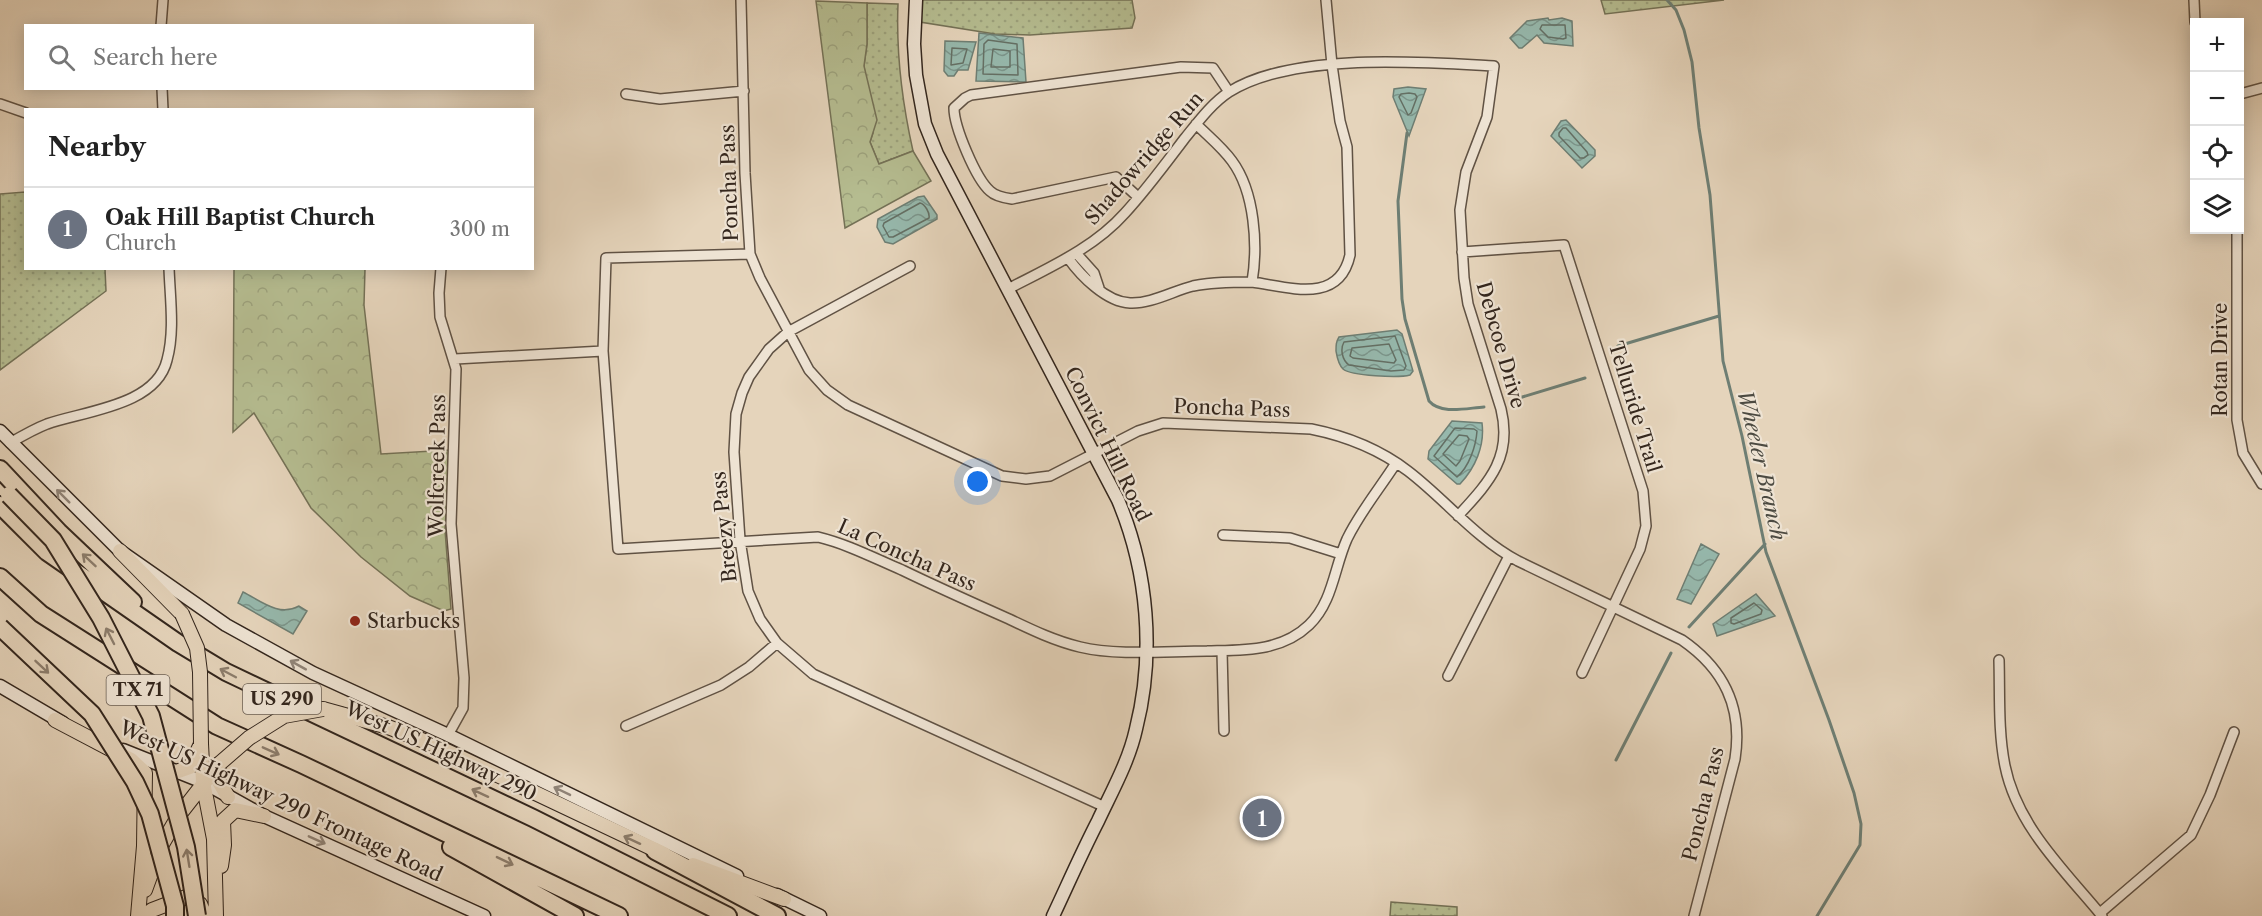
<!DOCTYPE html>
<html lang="en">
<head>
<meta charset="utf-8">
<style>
  :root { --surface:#fff; --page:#f6f6f6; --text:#222; --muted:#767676; --line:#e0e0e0; --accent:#ea580c }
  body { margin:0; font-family:"Libre Caslon Text",serif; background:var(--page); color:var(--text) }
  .controls { position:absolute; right:18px; top:18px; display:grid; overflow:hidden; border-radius:0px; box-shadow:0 3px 15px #0003 }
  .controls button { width:54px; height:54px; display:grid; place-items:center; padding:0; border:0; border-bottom:2px solid var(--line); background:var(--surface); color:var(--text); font:30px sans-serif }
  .you { position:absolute; left:978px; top:482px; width:21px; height:21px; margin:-15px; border:4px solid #fff; border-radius:50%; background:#1a73e8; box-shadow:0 0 0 9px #1a73e833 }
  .badge { display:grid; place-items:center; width:39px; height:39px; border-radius:50%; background:var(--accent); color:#fff; font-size:20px; font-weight:700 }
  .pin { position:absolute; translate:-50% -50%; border:3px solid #fff; box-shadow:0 2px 6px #0006 }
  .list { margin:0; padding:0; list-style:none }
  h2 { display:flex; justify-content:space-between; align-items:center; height:78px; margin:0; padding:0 24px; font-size:26px }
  h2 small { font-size:20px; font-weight:400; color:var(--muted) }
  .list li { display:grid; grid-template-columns:39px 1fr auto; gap:18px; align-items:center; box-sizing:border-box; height:84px; padding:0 24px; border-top:2px solid var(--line) }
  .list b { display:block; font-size:22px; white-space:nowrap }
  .list p { margin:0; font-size:20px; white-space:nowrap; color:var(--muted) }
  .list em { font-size:20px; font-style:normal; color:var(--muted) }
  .icon { flex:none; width:33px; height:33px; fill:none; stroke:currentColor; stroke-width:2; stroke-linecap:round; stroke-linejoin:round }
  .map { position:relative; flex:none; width:2262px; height:916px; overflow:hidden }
  .search { position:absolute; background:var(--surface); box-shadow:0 3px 15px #0003; left:24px; top:24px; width:510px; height:66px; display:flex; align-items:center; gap:15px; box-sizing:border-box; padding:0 21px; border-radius:0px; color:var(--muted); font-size:22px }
  .panel { position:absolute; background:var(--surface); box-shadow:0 3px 15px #0003; left:24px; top:108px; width:510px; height:162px; border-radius:0px }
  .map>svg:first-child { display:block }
  .green { fill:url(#green-dots); stroke:#747156; stroke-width:1.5 }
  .forest { fill:url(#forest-crowns); stroke:#747156; stroke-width:1.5 }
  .water { fill:url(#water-waves); stroke:#6e7e73; stroke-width:1.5 }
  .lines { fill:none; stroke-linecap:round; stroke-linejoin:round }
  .shore { stroke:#646f64; stroke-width:1.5 }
  .stream { stroke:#6e7e73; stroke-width:3 }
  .street-casing { stroke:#605244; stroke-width:12 }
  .secondary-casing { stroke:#33261d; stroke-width:15 }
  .primary-casing { stroke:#33261d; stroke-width:16 }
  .highway-casing { stroke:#33261d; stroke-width:20 }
  .street { stroke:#eee3d3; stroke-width:9 }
  .secondary { stroke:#eee3d3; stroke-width:12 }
  .primary { stroke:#e5d4bb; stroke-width:14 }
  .highway { stroke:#e5d4bb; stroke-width:16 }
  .primary-bridge-casing { stroke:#33261d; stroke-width:16; stroke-linecap:butt }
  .highway-bridge-casing { stroke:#33261d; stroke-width:20; stroke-linecap:butt }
  .primary-bridge { stroke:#e5d4bb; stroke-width:14 }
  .highway-bridge { stroke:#e5d4bb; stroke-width:16 }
  .oneway { stroke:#908478 }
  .oneway2 { stroke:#8c7d6c }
  .poi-dot { fill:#8f2418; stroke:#eee3d3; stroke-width:2 }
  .labels { text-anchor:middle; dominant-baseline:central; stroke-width:4.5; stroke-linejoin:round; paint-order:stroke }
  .shield { fill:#eee3d3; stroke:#6b5f54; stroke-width:1.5 }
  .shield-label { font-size:18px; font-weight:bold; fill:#33261d }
  .street-label { font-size:20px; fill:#33261d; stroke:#eee3d3 }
  .poi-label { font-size:20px; fill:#33261d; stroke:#eee3d3; text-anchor:start }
  .water-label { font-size:21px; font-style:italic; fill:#4c4a41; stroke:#eee3d3 }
</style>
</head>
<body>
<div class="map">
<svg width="2262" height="916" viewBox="0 0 2262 916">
  <defs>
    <pattern id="green-dots" width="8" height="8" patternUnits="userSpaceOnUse" patternTransform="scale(1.5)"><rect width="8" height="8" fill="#b5bc90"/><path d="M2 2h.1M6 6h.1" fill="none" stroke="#9ca17c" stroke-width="1.8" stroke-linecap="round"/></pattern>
    <pattern id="forest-crowns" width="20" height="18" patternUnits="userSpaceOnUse" patternTransform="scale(1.5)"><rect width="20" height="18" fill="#b5bc90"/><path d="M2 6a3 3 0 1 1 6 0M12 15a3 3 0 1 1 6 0" fill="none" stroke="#9ca17c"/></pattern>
    <pattern id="water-waves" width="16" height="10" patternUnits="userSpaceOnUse" patternTransform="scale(1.5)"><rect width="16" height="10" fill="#96b8ac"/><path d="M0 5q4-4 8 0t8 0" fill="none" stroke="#7b958b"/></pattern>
  </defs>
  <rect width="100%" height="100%" fill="#e5d4bb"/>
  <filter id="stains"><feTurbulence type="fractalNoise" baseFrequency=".00333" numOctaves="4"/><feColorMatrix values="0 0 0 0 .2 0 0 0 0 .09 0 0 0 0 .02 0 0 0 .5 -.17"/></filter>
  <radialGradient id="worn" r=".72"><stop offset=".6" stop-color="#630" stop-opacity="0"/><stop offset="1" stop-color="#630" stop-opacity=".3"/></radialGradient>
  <path class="green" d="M922 0H1132L1135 18 1132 28 1030 35 995 34 920 22Z
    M1601 0H1724L1605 14Z
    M867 3 898 4C896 54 902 102 913 151L879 164 870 142 873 133 864 66 867 44Z
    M25 192 26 268 105 269 106 291 0 370V194Z
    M1391 902 1457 907V916H1390Z"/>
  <path class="forest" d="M816 1 867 3V44L864 66 877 120 870 142 879 164 913 151 931 181 845 228Z
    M234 269H365L364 305 381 454 450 450 445 530 451 609 444 611 410 596 361 557 311 508 254 413 233 432Z"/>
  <path class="water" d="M1548 18 1549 20 1562 18 1572 21 1573 46 1544 43 1537 35 1522 48H1519L1510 38 1527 21Z
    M979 33 1023 38 1026 82 976 81Z
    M945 41 976 42 968 70H958L954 76H948L944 71Z
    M1408 87 1426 89 1409 136 1393 97 1394 89Z
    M1566 120 1595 150V156L1582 168 1551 136 1561 121Z
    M924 196 937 215V219L893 244 885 242 877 227 878 219 918 197Z
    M1397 330 1402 334 1413 371 1410 375C1399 378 1351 376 1343 369 1338 364 1337 357 1336 351 1336 345 1336 342 1339 337Z
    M1452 421 1482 423C1485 446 1475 468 1460 484H1457L1428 459 1429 451Z
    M1701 544 1719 554 1691 604 1677 599Z
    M243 592C261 601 279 617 299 606L307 611 293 634 238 603Z
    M1756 594 1775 616 1717 636 1713 624Z"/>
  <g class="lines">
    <path class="shore" d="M1542 25H1565L1566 38 1563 39 1548 37 1540 29Z
      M988 40 1017 44 1018 75 983 74 984 44Z
      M952 48 967 49 963 63 951 65Z
      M993 49 1010 51V67H991Z
      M1409 93 1415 94 1417 97 1411 113 1408 115 1399 97 1401 94Z
      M1563 128H1566L1587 152 1588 155 1584 158H1580L1559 136V133Z
      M920 203C925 204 930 213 929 218L893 237H889L883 226 884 223Z
      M1395 336 1406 366 1404 370 1391 371 1349 365C1342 360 1340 349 1344 342Z
      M1389 344 1396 360 1394 363 1353 358 1350 356 1352 348Z
      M1455 428 1474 429 1477 431C1476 446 1469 467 1457 477L1434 456Z
      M1459 435 1467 436 1469 439 1460 461 1456 466 1443 454Z
      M1754 603 1762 610 1761 614 1734 624 1731 623V618Z"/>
    <path class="stream" d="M1667 0 1676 10 1684 30 1692 62 1699 128 1710 195 1723 361 1742 436 1766 552 1829 720 1854 793 1861 824 1860 845 1817 916
      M1407 133 1398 201 1402 299 1405 319 1429 401C1441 415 1467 408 1484 407
      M1618 346 1719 316
      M1519 398 1585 378
      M1689 627 1765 544
      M1616 760 1671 653"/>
    <defs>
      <path id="street" d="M741 0 745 173 750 254 760 278 809 370 827 390 848 405 1002 476 1026 479 1050 476 1138 431 1163 423 1311 429C1346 436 1379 449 1408 471 1446 500 1475 538 1518 561L1682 640C1724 669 1743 707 1735 759L1694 916
        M2194 0 2195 22
        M161 26 163 0
        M162 88 163 110
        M626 94 660 99 744 91
        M2240 94 2262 88
        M0 104 26 113
        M1138 197 1116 177 1012 199C1005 198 995 196 990 191 976 179 954 127 954 108L965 98 971 95 1181 67 1213 68 1229 92
        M2237 230V420L2243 453 2262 484
        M1462 252 1564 245 1643 491 1646 526 1640 549 1582 673
        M1076 253 1094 273 1099 288
        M750 254 606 258 603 351 618 549 818 537C847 544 874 558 902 570 937 587 973 603 1009 619 1032 630 1055 641 1080 647 1117 656 1168 651 1207 651 1243 650 1281 652 1309 625 1333 602 1334 568 1347 539 1360 512 1380 488 1396 463
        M1068 258C1081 276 1106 302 1130 303 1151 304 1173 291 1193 286 1213 282 1232 282 1252 282 1258 246 1255 192 1232 161 1222 147 1208 136 1196 124
        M910 266 788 332 769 349 749 377 742 393 736 414 734 452 740 540 748 591 760 619 777 643 813 674 1105 807
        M441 268 439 293 440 317 456 369 451 524 464 678 463 708 448 735
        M1252 282C1289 287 1339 305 1350 255L1347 147 1340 121 1332 65 1326 0
        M1008 289C1050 267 1094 248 1125 213 1147 189 1166 163 1185 138 1198 122 1212 103 1229 92 1292 52 1421 62 1494 66L1487 117 1466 172 1460 210 1464 278 1468 304 1501 409C1513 458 1488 483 1458 516
        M455 359 603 351
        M10 443C22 436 34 429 47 424 84 411 156 406 167 360 175 331 170 298 169 268
        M1223 535 1290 538 1341 554
        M1222 651 1224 731
        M1999 660C2000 694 1998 732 2005 766 2017 826 2065 871 2102 916
        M1448 676 1509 556
        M626 726 721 685 749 667 777 643
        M2100 913 2191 835 2210 795 2234 732"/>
      <path id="secondary" d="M916 0 914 44 916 75 925 124 937 154 1118 500C1148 571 1155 654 1136 729 1129 761 1112 791 1098 821 1082 852 1068 884 1053 916
        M0 431 120 551 226 625 313 673 448 735 737 876
        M0 686 63 723
        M123 750 203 782 264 816 484 916
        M777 895 820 916"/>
      <path id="primary" d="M120 551 182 614
        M323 709 388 727 432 744 664 854
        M55 720 131 760 145 773 144 846 138 916
        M201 744 203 782 214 839 216 916
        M219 764 217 778 228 797
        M176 772 190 767 200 746
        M693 865 784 899
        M221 866 224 845 223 821 235 810 264 816
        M145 890 161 846 179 815 219 764
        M144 916 152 910 186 897 200 904 205 916"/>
      <path id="highway" d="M0 469 59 532 133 602
        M0 505 47 552 178 643 226 672 533 818 728 916
        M0 577 41 614 217 726 301 764 619 916
        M451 847 575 916
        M655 851 777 916"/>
    </defs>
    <use href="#street" class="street-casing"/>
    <use href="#secondary" class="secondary-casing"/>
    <use href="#primary" class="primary-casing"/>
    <use href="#highway" class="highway-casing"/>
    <use href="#street" class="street"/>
    <use href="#secondary" class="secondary"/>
    <use href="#primary" class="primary"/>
    <use href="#highway" class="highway"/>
    <defs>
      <path id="primary-bridge" d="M182 614 197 648 200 672 201 744
        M219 764 249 738 284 716 323 709"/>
      <path id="highway-bridge" d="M9 495 53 540 101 618 151 716 186 847 197 916
        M0 627 92 714 135 782 150 814 175 906V916"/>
    </defs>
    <use href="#primary-bridge" class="primary-bridge-casing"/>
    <use href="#highway-bridge" class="highway-bridge-casing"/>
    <use href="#primary-bridge" class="primary-bridge"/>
    <use href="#highway-bridge" class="highway-bridge"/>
  </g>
  <defs><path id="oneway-shaft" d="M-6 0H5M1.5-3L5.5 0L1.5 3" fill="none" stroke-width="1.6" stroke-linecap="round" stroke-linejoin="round" transform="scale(1.5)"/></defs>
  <g class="oneway">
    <use href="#oneway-shaft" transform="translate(63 496) rotate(-135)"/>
    <use href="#oneway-shaft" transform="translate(298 665) rotate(-151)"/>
    <use href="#oneway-shaft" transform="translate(562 791) rotate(-154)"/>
    <use href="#oneway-shaft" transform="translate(317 840) rotate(24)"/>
  </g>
  <g class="oneway2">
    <use href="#oneway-shaft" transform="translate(89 560) rotate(-137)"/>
    <use href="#oneway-shaft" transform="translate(110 636) rotate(-117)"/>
    <use href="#oneway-shaft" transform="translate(42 667) rotate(43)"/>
    <use href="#oneway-shaft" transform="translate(228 673) rotate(-152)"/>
    <use href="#oneway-shaft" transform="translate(271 751) rotate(24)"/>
    <use href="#oneway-shaft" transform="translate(480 793) rotate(-155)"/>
    <use href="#oneway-shaft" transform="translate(632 840) rotate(-155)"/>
    <use href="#oneway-shaft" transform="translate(188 858) rotate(-99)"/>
    <use href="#oneway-shaft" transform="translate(505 861) rotate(26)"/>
  </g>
  <circle class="poi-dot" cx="355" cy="621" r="6"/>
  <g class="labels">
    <g class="shield">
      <rect x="106.5" y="675" width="63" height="30" rx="4.5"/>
      <rect x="243" y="684" width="78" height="30" rx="4.5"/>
    </g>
    <g class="shield-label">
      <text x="138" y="690">TX 71</text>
      <text x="282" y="699">US 290</text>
    </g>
    <g class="street-label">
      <text transform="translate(1144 158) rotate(-49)">Shadowridge Run</text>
      <text transform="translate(729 183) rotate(-92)">Poncha Pass</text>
      <text transform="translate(1501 345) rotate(74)">Debcoe Drive</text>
      <text transform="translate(2220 360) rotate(-90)">Rotan Drive</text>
      <text transform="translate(1635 407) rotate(73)">Telluride Trail</text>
      <text transform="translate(1232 408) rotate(2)">Poncha Pass</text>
      <text transform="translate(1108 444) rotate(64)">Convict Hill Road</text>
      <text transform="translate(437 466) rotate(-89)">Wolfcreek Pass</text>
      <text transform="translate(724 527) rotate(-96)">Breezy Pass</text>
      <text transform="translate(907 555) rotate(24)">La Concha Pass</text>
      <text transform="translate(441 751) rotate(25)">West US Highway 290</text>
      <text transform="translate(281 801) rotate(25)">West US Highway 290 Frontage Road</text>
      <text transform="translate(1703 804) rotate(-76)">Poncha Pass</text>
    </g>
    <g class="poi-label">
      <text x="367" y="621">Starbucks</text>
    </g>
    <g class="water-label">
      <text transform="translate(1762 465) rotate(77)">Wheeler Branch</text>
    </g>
  </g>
  <rect width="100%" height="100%" filter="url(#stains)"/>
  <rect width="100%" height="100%" fill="url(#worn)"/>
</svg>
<div class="controls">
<button>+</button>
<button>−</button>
<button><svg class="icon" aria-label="locate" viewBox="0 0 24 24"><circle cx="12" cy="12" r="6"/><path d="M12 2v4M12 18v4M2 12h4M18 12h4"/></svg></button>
<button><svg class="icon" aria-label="layers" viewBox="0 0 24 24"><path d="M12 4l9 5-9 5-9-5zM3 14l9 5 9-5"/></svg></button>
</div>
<div class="you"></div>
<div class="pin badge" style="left:1262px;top:818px;background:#6b7280">1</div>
<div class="search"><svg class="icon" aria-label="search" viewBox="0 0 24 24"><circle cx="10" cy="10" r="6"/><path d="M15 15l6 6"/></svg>Search here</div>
<section class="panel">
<h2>Nearby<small></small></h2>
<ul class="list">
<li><span class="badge" style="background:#6b7280">1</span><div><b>Oak Hill Baptist Church</b><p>Church</p></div><em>300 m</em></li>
</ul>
</section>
</div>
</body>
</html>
